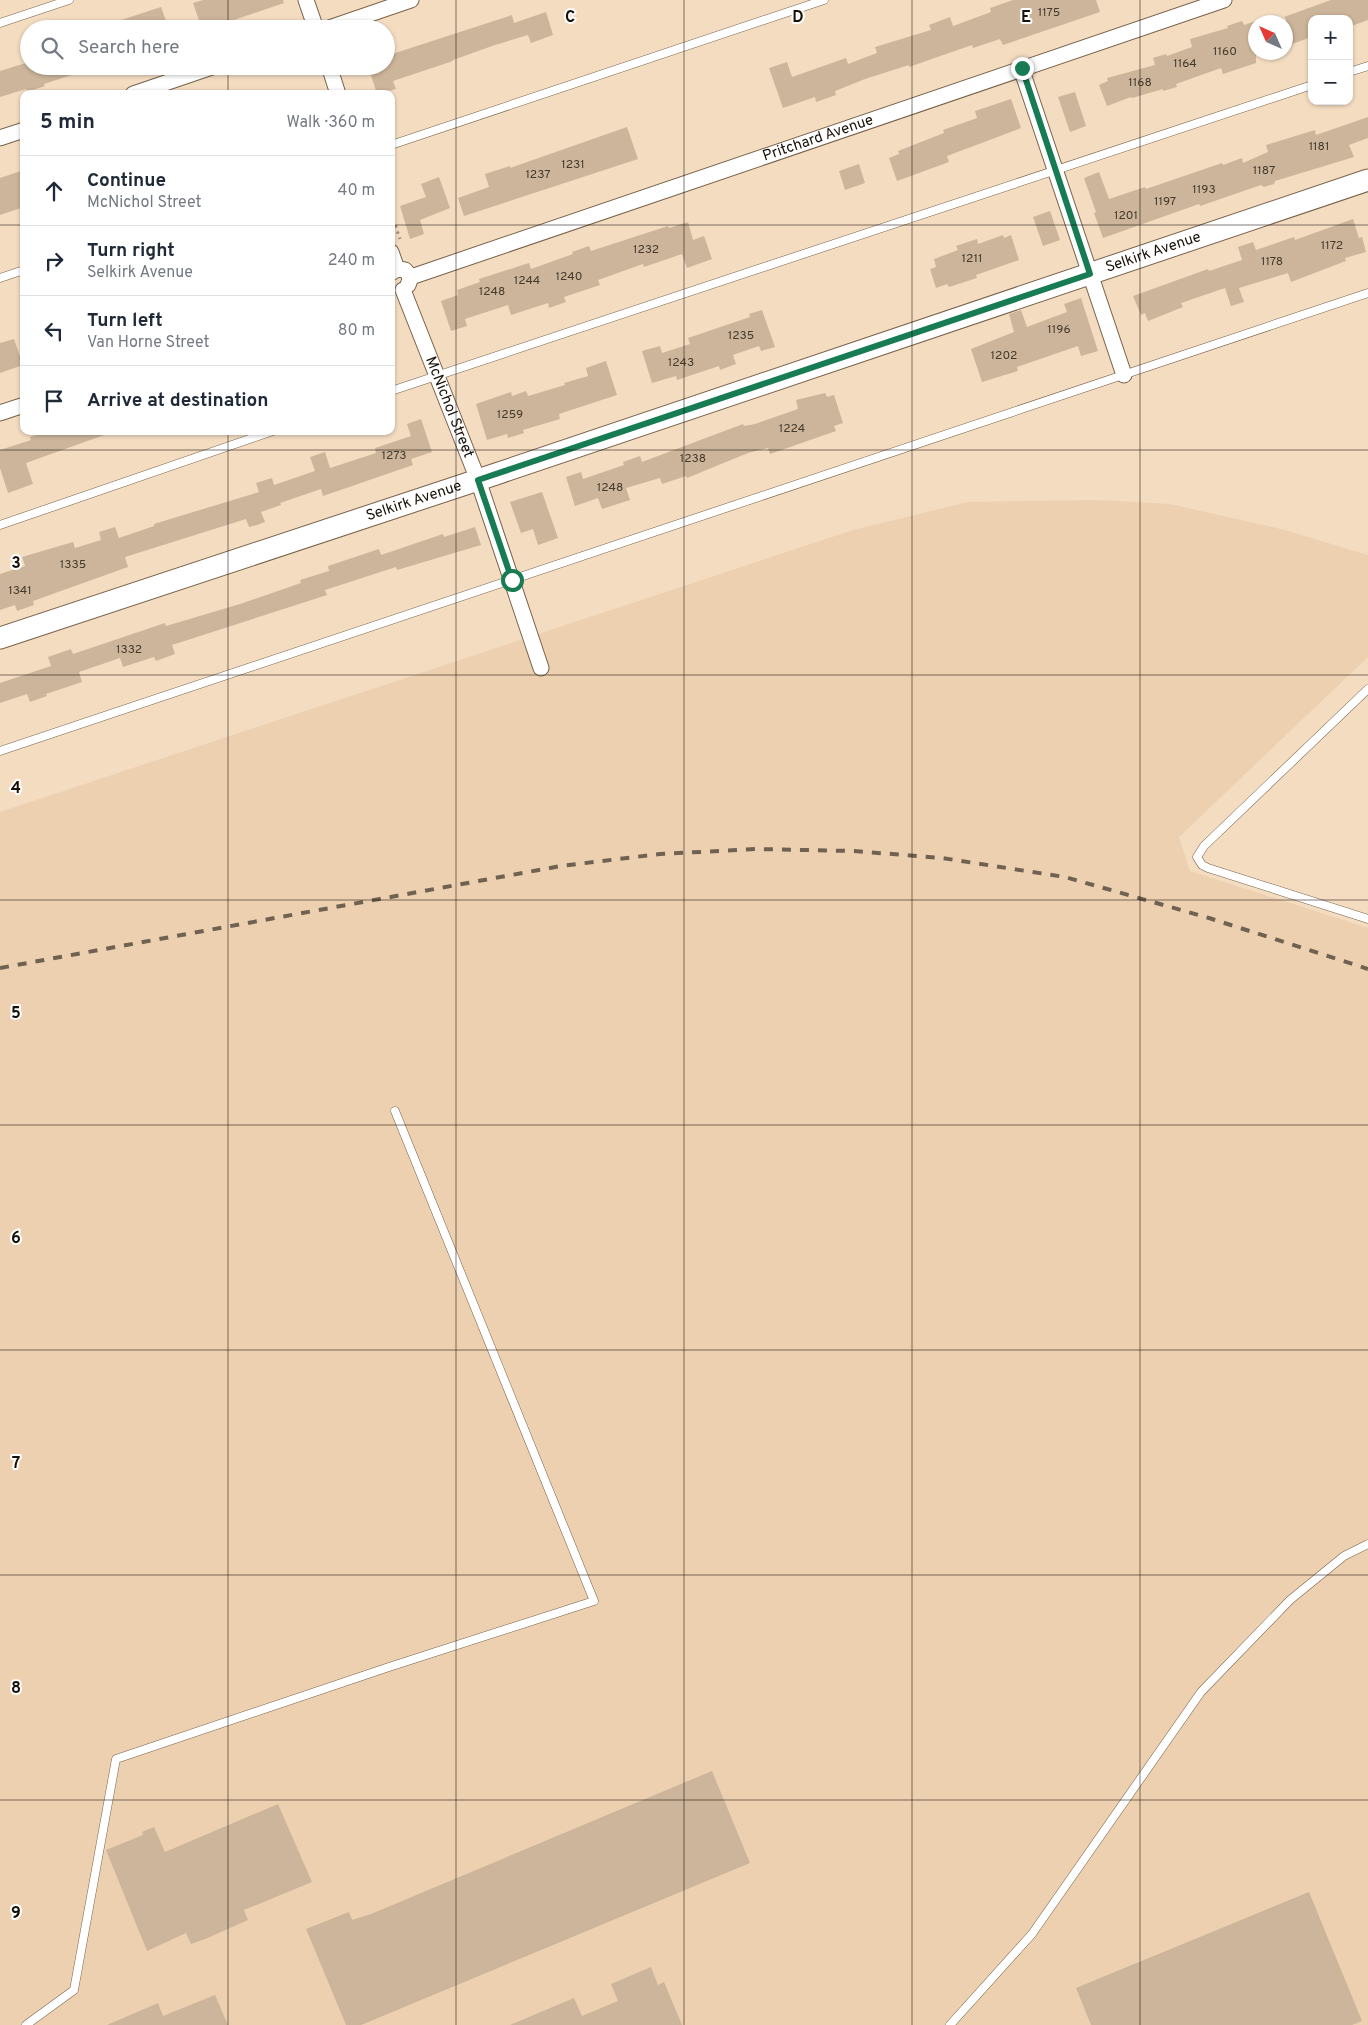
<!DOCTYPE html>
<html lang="en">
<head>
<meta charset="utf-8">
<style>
  :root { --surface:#fff; --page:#f6f6f7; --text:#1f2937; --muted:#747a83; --line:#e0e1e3 }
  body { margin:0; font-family:Overpass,sans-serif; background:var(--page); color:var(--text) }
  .controls { position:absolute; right:15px; top:15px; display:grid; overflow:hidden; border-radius:10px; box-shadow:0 1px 4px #0004 }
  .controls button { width:45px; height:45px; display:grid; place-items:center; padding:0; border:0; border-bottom:1px solid var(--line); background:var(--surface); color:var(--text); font:25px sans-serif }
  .compass { position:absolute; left:1248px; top:15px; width:45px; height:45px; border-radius:50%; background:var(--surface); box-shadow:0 1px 4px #0004; rotate:315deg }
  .stop { position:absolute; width:15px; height:15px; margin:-11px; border:4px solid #177b53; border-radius:50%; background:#fff }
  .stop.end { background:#177b53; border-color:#fff; box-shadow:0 1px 5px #0008 }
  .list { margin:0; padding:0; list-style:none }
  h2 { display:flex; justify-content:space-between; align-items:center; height:65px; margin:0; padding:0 20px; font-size:21px }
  h2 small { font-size:16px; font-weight:400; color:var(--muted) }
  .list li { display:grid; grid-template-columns:32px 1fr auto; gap:15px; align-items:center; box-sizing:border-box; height:70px; padding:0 20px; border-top:1px solid var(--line) }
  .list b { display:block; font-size:19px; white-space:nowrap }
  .list p { margin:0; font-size:16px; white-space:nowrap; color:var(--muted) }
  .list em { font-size:16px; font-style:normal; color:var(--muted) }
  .icon { flex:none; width:28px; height:28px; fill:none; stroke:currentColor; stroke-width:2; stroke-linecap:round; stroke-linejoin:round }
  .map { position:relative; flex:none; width:1368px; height:2025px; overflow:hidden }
  .search { position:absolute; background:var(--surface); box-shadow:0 1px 4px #0004; left:20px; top:20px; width:375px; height:55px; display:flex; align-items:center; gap:12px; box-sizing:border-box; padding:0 18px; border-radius:28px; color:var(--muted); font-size:19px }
  .panel { position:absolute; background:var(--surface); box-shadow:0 1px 4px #0004; left:20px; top:90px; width:375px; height:345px; border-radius:10px }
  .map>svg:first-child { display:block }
  .built { fill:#edd0b0 }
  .building { fill:#ccb59a }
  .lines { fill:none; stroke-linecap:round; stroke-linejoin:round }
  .lane-casing { stroke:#77624a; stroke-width:9 }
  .street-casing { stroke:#77624a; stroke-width:17 }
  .secondary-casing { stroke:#77624a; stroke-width:23 }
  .path { stroke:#a18f7a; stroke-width:3; stroke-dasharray:2.5 4; stroke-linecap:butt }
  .lane { stroke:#fff; stroke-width:8 }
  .street { stroke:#fff; stroke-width:15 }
  .secondary { stroke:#fff; stroke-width:21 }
  .rail { stroke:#706252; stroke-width:4; stroke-dasharray:9 9; stroke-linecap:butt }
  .route { stroke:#177b53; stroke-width:6 }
  .grid { fill:none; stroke:#181007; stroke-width:1; stroke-opacity:0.55 }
  .labels { text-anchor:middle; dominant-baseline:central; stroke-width:4; stroke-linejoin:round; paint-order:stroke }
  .number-label { font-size:12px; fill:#45392c }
  .street-label { font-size:15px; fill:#181007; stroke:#fff }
  .grid-label { font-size:16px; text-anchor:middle; font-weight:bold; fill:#181007; stroke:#fff; stroke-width:4; stroke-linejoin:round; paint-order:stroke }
</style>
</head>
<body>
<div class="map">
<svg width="1368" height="2025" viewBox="0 0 1368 2025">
  <rect width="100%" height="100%" fill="#f4dcc1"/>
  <path class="built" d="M1095 500 1170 504 1285 530 1368 555V657L1179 837 1190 871 1368 928V2025H0V812L853 530 968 502Z"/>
  <path class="building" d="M203 0H283L284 3 216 26 217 29H202L193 3Z
    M1013 0H1096L1100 12 1003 45 1000 39 973 48 972 45 909 67V65L865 79 835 91 836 95 816 102 815 97 783 108 769 68 787 62 792 77 846 58 848 64 877 53 875 47 931 30 929 25 950 17 953 26 991 12 990 8Z
    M1331 0H1368V20L1349 27V19H1312V37L1286 46V19L1284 17Z
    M161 7 169 29H104L103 26Z
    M546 12 553 35 531 43 528 35 495 45 453 60V61L393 81 396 89 377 94 368 66H386V56L512 15 514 23Z
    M1242 21 1244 25 1256 21V63L1223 74 1221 68 1176 84 1177 87 1163 91V89L1132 98 1131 97 1107 106 1099 85 1108 81 1107 78 1155 65 1153 58 1166 54 1167 56 1192 47 1190 39 1228 28 1227 26Z
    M29 62V66H90V69L44 84 45 86 27 92 26 89 0 97V71Z
    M1075 92 1086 126 1070 132 1058 97Z
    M1011 99 1021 128 947 156 949 162 897 181 889 158 899 154 898 151 944 133 943 130 977 118 975 111Z
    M1368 117V138L1349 145 1354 157 1275 181 1274 184 1264 187 1261 185 1200 206 1199 204 1103 238 1094 213 1096 212 1084 178 1099 172 1109 199 1145 187 1146 189 1222 163 1223 165 1242 158 1243 163 1268 152 1266 145 1315 130 1316 135Z
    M627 127 638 159 464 216 458 198 489 187 485 174 510 166V168Z
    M859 164 865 183 845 190 839 171Z
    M24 170V207L0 215V178Z
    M439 177 450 208 420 220 424 234 410 239 400 206 426 197 421 184Z
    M1050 211 1060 240 1043 246 1033 217Z
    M1353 219 1359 238 1362 237 1366 252 1345 258 1346 261 1291 282 1288 273 1239 288 1244 302 1231 306 1225 288 1181 303 1183 307 1148 321 1145 313 1141 315 1133 296 1208 269 1209 271 1242 260 1238 247 1253 242 1256 250 1294 237 1295 240Z
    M688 222 693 240 704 236 712 259 687 268 682 254 644 267 643 264 598 280 600 285 564 297 566 302 549 308 548 303 511 315 508 305 465 319 467 326 451 331 441 301 458 295 457 290 480 282 479 279 529 263 531 269 573 254 572 252 589 246 591 251 668 226 669 228Z
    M1003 235 1004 238 1011 235 1019 260 976 275 977 278 949 287 947 284 936 288 930 269 936 267 934 259 958 250 956 246 977 239 978 244Z
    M1081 298 1098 351 1081 356 1078 346 1017 367 1018 371 982 382 971 349 1014 332 1009 314 1021 310 1027 327 1067 312 1064 304Z
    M762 310 775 347 761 351 759 346 733 355 736 364 720 370 719 366 677 380 676 376 652 383 642 351 660 346 662 353 690 344 688 338 750 317 749 314Z
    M14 339 23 365 0 373V343Z
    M606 361 617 395 559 414 560 419 523 430 524 433 508 438 507 434 487 440 476 404 511 392 512 396 526 391 528 396 565 385 564 383 588 376 586 368Z
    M825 393 827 397 834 395 843 423 834 426 836 431 770 454 768 448 748 453 687 478 686 476 662 484 660 478 626 488 630 500 602 509 598 498 575 506 566 477 581 472 583 479 624 465 623 462 640 456 642 462 743 424 744 426 755 424 798 409 796 400Z
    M421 419 432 452 411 459 413 465 323 496 321 489 280 503 281 505 261 512 265 522 257 525 249 527 246 519 125 557 128 567 33 601 34 605 17 611 15 605 0 610V574L25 566 22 557 73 542 75 548 101 540 99 532 115 527 119 538 154 526V524L259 492 256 483 272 478 274 485 315 471 310 457 325 452 330 468 376 453 375 448 411 436 407 424Z
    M49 431H107V434L26 463 33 484 8 493 0 468V450L31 440 30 437Z
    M542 492 558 538 538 545 533 529 521 533 510 502Z
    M475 527 481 545 397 570 396 567 325 590 327 595 172 645 175 654 156 661 154 657 123 667 120 658 79 672 82 682 46 694 47 696 30 702 27 694 0 703V683L51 666 48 657 71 649 73 654 165 623 166 626 240 604 301 583 300 580 329 571 328 566 379 549 381 555 443 534 444 537Z
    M712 1771 750 1863 361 2025H346L306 1929 349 1912 352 1920 371 1914Z
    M278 1804 312 1882 244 1910 248 1920 205 1939 191 1944 186 1933 147 1951 106 1850 143 1835 142 1832 154 1827 165 1852Z
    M1309 1892 1362 2021 1352 2025H1091L1076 1988Z
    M651 1967 658 1985 664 1982 682 2025H510L574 1998 582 2016 618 2001 611 1984Z
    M215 1995 228 2025H107L158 2003 163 2016Z"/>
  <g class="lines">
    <defs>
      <path id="lane" d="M0 23 69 0
        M1349 72 1368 66
        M391 145 824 0
        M0 278 24 270
        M391 391 1312 85
        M0 525 273 431
        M1368 689 1204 846 1197 857 1202 865 1208 868 1368 919
        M0 751 1368 293
        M26 2025 74 1990 116 1759 389 1667 594 1601 395 1111
        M950 2025 1032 1934 1201 1692 1290 1600 1344 1556 1368 1544"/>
      <g id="street">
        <path d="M306 0 316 29"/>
        <path d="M326 29 411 0"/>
        <path d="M329 66 338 94"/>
        <path d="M1021 68 1124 375"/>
        <path d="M133 94 215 66"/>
        <path d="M0 138 24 130"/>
        <path d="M391 252 397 269"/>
        <path d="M391 273 397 269 405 270 411 277 408 285"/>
        <path id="s1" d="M411 277 1224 0"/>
        <path id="s2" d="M403 290 478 480 541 668"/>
        <path d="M0 413 24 405"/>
      </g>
      <g id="secondary">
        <path id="s3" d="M0 638 496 474 1368 180"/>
      </g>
    </defs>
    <use href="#lane" class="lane-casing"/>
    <use href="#street" class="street-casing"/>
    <use href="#secondary" class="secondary-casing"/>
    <path class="path" d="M391 213 400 239"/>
    <use href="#lane" class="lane"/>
    <use href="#street" class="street"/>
    <use href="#secondary" class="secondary"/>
    <path class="rail" d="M0 968 561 866 660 854 757 849 854 851 942 858 1065 877 1209 918 1368 969"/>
  </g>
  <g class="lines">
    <path class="route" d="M512 580 478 480 1090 274 1022 68"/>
  </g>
  <path class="grid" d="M228 0V29M456 0V2025M684 0V2025M912 0V2025M1140 0V2025M228 66V94M0 225H24M391 225H1368M228 431V2025M0 450H1368M0 675H1368M0 900H1368M0 1125H1368M0 1350H1368M0 1575H1368M0 1800H1368"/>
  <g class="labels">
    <g class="number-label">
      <text x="1049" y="13">1175</text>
      <text x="1225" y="52">1160</text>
      <text x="1185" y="64">1164</text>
      <text x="1140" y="83">1168</text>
      <text x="1319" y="147">1181</text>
      <text x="573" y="165">1231</text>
      <text x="1264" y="171">1187</text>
      <text x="538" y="175">1237</text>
      <text x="1204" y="190">1193</text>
      <text x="1165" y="202">1197</text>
      <text x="1126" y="216">1201</text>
      <text x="1332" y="246">1172</text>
      <text x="646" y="250">1232</text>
      <text x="972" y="259">1211</text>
      <text x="1272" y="262">1178</text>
      <text x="569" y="277">1240</text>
      <text x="527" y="281">1244</text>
      <text x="492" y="292">1248</text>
      <text x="1059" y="330">1196</text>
      <text x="741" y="336">1235</text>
      <text x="1004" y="356">1202</text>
      <text x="681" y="363">1243</text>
      <text x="510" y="415">1259</text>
      <text x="792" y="429">1224</text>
      <text x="394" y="456">1273</text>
      <text x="693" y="459">1238</text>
      <text x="610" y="488">1248</text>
      <text x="73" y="565">1335</text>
      <text x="20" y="591">1341</text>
      <text x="129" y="650">1332</text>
    </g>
    <g class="street-label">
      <text stroke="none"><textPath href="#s1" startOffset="430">Pritchard Avenue</textPath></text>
      <text stroke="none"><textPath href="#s3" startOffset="1216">Selkirk Avenue</textPath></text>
      <text stroke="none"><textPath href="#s2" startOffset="126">McNichol Street</textPath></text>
      <text stroke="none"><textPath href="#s3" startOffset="436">Selkirk Avenue</textPath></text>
    </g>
  </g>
  <g class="grid-label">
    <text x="570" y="22">C</text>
    <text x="798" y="22">D</text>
    <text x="1026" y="22">E</text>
    <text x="16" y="568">3</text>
    <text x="16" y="793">4</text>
    <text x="16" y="1018">5</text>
    <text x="16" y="1243">6</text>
    <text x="16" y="1468">7</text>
    <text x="16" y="1693">8</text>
    <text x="16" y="1918">9</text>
  </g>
</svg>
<div class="controls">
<button>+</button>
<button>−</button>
</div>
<svg class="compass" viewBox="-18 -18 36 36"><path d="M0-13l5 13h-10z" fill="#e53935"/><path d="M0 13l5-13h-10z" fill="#747a83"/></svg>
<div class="stop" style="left:512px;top:580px"></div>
<div class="stop end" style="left:1022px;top:68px"></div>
<div class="search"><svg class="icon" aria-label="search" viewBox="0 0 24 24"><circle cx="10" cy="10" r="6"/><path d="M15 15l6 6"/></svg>Search here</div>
<section class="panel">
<h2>5 min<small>Walk · 360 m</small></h2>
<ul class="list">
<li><svg class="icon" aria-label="ahead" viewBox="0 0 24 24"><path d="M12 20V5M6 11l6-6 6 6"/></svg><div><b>Continue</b><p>McNichol Street</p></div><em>40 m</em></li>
<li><svg class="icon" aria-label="right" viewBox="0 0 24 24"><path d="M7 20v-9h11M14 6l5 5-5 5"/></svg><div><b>Turn right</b><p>Selkirk Avenue</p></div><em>240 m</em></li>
<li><svg class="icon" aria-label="left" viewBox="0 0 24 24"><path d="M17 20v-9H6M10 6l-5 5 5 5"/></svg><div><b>Turn left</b><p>Van Horne Street</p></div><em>80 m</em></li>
<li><svg class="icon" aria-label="arrive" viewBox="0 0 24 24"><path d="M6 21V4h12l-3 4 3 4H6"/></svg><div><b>Arrive at destination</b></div></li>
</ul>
</section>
</div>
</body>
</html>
